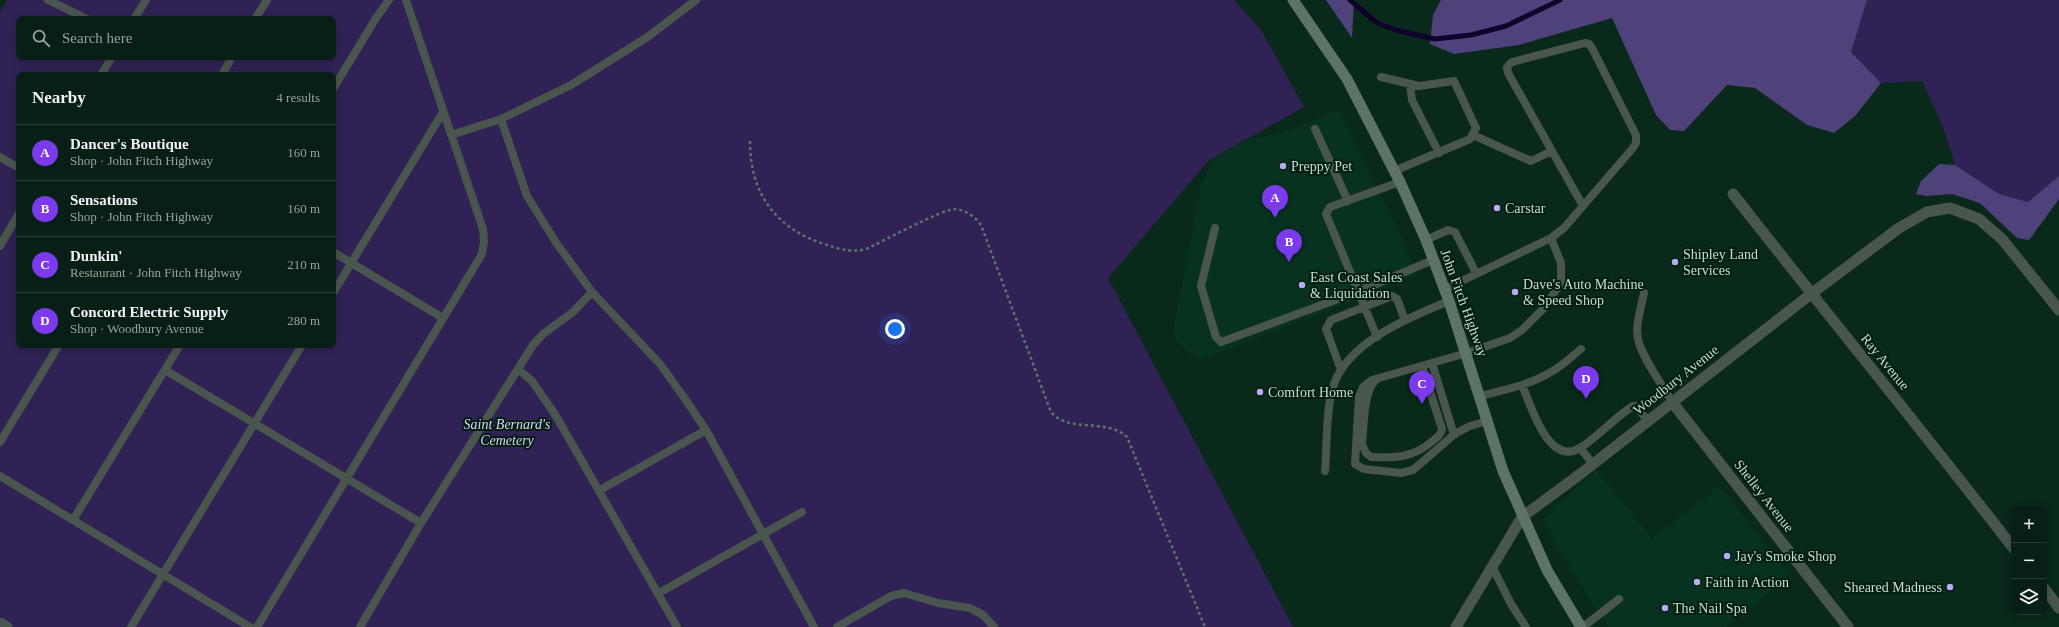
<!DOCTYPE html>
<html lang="en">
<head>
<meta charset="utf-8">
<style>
  :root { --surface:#071f14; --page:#152c22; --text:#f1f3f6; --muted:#98a2a0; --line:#283d34; --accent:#7c3aed }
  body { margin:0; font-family:"Times New Roman",serif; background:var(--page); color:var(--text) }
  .controls { position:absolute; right:12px; bottom:12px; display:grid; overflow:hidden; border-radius:8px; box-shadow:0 2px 10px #0003 }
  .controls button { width:36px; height:36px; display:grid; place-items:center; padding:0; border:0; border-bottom:1px solid var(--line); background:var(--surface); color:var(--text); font:20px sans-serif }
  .you { position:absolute; left:895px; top:329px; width:14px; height:14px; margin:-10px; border:3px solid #fff; border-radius:50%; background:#1a73e8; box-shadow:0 0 0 6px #1a73e833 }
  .badge { display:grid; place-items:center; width:26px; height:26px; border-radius:50%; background:var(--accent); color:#fff; font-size:13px; font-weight:700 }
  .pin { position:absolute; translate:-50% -33px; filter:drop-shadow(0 1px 2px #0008) }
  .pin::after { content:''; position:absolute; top:21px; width:14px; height:12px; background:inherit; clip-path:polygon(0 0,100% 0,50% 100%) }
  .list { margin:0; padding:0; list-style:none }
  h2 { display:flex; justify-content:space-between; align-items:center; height:52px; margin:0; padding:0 16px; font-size:17px }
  h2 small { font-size:13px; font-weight:400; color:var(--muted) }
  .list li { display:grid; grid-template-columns:26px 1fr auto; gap:12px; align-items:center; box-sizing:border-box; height:56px; padding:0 16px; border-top:1px solid var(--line) }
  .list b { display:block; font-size:15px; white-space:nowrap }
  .list p { margin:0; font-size:13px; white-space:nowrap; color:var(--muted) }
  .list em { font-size:13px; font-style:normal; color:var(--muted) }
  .icon { flex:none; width:22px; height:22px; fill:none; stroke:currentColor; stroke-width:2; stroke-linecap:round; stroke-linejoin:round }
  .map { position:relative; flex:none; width:2059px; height:627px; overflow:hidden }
  .search { position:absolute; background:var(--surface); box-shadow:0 2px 10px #0003; left:16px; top:16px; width:320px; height:44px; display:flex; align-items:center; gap:10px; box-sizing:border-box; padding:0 14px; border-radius:8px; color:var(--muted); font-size:15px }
  .panel { position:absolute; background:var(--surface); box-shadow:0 2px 10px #0003; left:16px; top:72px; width:320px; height:276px; border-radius:8px }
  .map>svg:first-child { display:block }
  .built { fill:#083220 }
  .green { fill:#302254; fill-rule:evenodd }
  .forest { fill:#4f4179 }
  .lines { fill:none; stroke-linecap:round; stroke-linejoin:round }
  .stream { stroke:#11002e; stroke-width:5 }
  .path { stroke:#5b7568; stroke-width:2.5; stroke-dasharray:3 3; stroke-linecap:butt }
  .service { stroke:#49564e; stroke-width:8 }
  .minor { stroke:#49564e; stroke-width:11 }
  .secondary { stroke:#5e7367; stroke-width:11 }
  .poi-dot { fill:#bbaaf6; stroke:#011f11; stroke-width:1.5 }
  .labels { text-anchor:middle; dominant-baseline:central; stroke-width:4; stroke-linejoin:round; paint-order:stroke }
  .poi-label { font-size:14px; fill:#cbdcd2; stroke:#011f11; text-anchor:start }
  .street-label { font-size:14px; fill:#cbdcd2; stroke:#011f11 }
  .park-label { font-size:14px; font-style:italic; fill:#dbd4f8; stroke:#011f11 }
</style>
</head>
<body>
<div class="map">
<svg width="2059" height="627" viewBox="0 0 2059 627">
  <rect width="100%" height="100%" fill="#09291a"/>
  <path class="built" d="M1339 110 1402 237 1417 274 1361 298 1215 354 1199 358 1190 354 1175 338 1173 331 1200 189 1214 156 1237 144 1293 129Z
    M1597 470 1652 538 1720 486 1790 575 1726 627H1608L1557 548 1544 520 1556 505Z"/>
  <path class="green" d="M7 0H1234L1261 30 1304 107 1209 160 1108 278 1293 627H7L0 623V13ZM19 19H333V57H19ZM19 75H333V345H19Z
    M1867 0H2059V176L2028 202 1999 194 1955 165 1944 129 1922 81 1881 83 1851 52Z"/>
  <path class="forest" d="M1326 0H1354L1352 38Z
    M1441 0H1867L1851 52 1881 83 1855 116 1834 133 1807 125 1755 88 1727 85 1684 131 1670 130 1656 115 1612 18 1519 45 1454 54 1430 44 1433 15Z
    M1939 164 1955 165 1999 194 2028 202 2059 176V199L2029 240 2017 238 1980 203 1952 194 1926 196 1916 194 1921 181Z"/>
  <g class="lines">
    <path class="stream" d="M1350 0 1377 23 1399 31 1435 39 1471 35 1506 26 1560 0"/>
    <path class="path" d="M750 141C750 193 775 228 824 244 839 249 851 253 866 249 882 242 942 209 955 209 966 210 975 217 981 225L1051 412C1070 434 1105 417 1127 437L1205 627"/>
    <path class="service" d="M48 0 87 19
      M134 19 146 0
      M255 19 267 0
      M101 75 112 57
      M222 75 232 57
      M1381 77 1419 86 1454 81 1476 128 1470 139 1394 171
      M1410 84 1412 100 1439 153
      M333 89 376 18 389 0
      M501 119 527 196 557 244 592 292 660 364 683 396 706 430 814 627
      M1315 129 1348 201
      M451 135 501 119 571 85 649 36 696 0
      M1473 135 1531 161 1552 151
      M0 157 19 168
      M1215 228 1201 286 1216 337 1221 342 1357 292 1433 260
      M1426 240 1448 230 1455 232 1476 273
      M0 246 19 213
      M333 252 443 318
      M1445 289 1551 238 1564 228 1633 148 1636 143V135L1592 48 1589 44 1585 43 1512 62 1507 67 1508 73 1583 206
      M333 293 443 112
      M1644 293C1641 308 1635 325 1638 339 1641 356 1663 386 1672 402
      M1377 337 1326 214 1330 207 1400 182
      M1432 363 1454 435
      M518 369 532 381 556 416 677 627
      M165 370 421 523
      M1341 370 1326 329 1331 320 1392 296 1397 299 1405 320
      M1376 380C1363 391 1364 427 1362 444L1366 453 1371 457C1394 458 1412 458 1430 443 1435 439 1441 436 1442 429L1422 366
      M1522 385C1531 405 1548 467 1580 448 1599 436 1614 418 1633 406H1636L1648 421
      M1480 396C1504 390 1529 385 1551 372 1562 366 1571 357 1581 349
      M1487 421 1470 426 1456 433 1413 470 1401 473 1364 469 1355 464 1359 397 1363 387 1372 380 1467 353 1510 338 1522 330 1546 306 1561 282V263L1551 238
      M0 442 59 345
      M1580 448 1593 464
      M1325 471C1327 448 1326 407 1333 387 1347 342 1410 317 1449 301
      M0 476 250 627
      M600 490 706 430
      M73 520 180 345
      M1492 566 1511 604 1526 627
      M659 593 802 512
      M131 627 302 345
      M257 627 482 254 484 242 483 229 406 0
      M360 627 421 523 533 345 543 334 573 312 592 292
      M837 627 891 596 904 593 938 603 970 608 983 615 994 627
      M1583 627 1619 599"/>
    <path class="minor" d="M1733 194C1826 313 1922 430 2014 549
      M1672 402 1848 627
      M2044 588 2059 608
      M0 623 7 627
      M1456 627 1522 517 1579 475 1811 294 1899 228 1927 212 1950 208 1979 219 2002 239 2059 310"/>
    <path class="secondary" d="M1293 0 1347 79 1400 182 1426 240 1449 301 1503 471 1547 570 1581 627"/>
  </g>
  <g class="poi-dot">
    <circle cx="1283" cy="166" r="4"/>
    <circle cx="1497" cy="208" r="4"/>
    <circle cx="1675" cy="262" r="4"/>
    <circle cx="1302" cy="285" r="4"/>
    <circle cx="1515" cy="292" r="4"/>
    <circle cx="1260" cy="392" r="4"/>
    <circle cx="1727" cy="556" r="4"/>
    <circle cx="1697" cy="582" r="4"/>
    <circle cx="1950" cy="587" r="4"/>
    <circle cx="1665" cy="608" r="4"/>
  </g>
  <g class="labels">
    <g class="poi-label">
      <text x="1291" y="166">Preppy Pet</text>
      <text x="1505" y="208">Carstar</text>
      <text x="1683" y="254">Shipley Land<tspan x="1683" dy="16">Services</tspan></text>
      <text x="1310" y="277">East Coast Sales<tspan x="1310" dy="16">&amp; Liquidation</tspan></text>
      <text x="1523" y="284">Dave's Auto Machine<tspan x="1523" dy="16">&amp; Speed Shop</tspan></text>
      <text x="1268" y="392">Comfort Home</text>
      <text x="1735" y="556">Jay's Smoke Shop</text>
      <text x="1705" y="582">Faith in Action</text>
      <text x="1942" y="587" text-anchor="end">Sheared Madness</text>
      <text x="1673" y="608">The Nail Spa</text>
    </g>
    <g class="street-label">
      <text transform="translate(1464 303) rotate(70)">John Fitch Highway</text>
      <text transform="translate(1885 362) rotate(51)">Ray Avenue</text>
      <text transform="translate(1676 380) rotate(-38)">Woodbury Avenue</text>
      <text transform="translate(1764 496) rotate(52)">Shelley Avenue</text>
    </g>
    <g class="park-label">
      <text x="507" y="424">Saint Bernard's<tspan x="507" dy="16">Cemetery</tspan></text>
    </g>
  </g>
</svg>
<div class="controls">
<button>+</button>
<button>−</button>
<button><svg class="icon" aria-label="layers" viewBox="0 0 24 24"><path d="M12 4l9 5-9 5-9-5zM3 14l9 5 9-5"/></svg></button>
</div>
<div class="you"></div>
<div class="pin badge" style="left:1275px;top:218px">A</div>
<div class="pin badge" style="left:1289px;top:262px">B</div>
<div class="pin badge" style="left:1422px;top:404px">C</div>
<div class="pin badge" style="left:1586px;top:399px">D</div>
<div class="search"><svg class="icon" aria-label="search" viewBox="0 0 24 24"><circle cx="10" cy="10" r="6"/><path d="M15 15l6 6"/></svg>Search here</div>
<section class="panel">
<h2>Nearby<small>4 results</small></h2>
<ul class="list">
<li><span class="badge">A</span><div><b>Dancer's Boutique</b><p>Shop · John Fitch Highway</p></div><em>160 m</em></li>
<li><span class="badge">B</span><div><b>Sensations</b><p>Shop · John Fitch Highway</p></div><em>160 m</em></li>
<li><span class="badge">C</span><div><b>Dunkin'</b><p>Restaurant · John Fitch Highway</p></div><em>210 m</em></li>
<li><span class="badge">D</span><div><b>Concord Electric Supply</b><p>Shop · Woodbury Avenue</p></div><em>280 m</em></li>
</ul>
</section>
</div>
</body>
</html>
